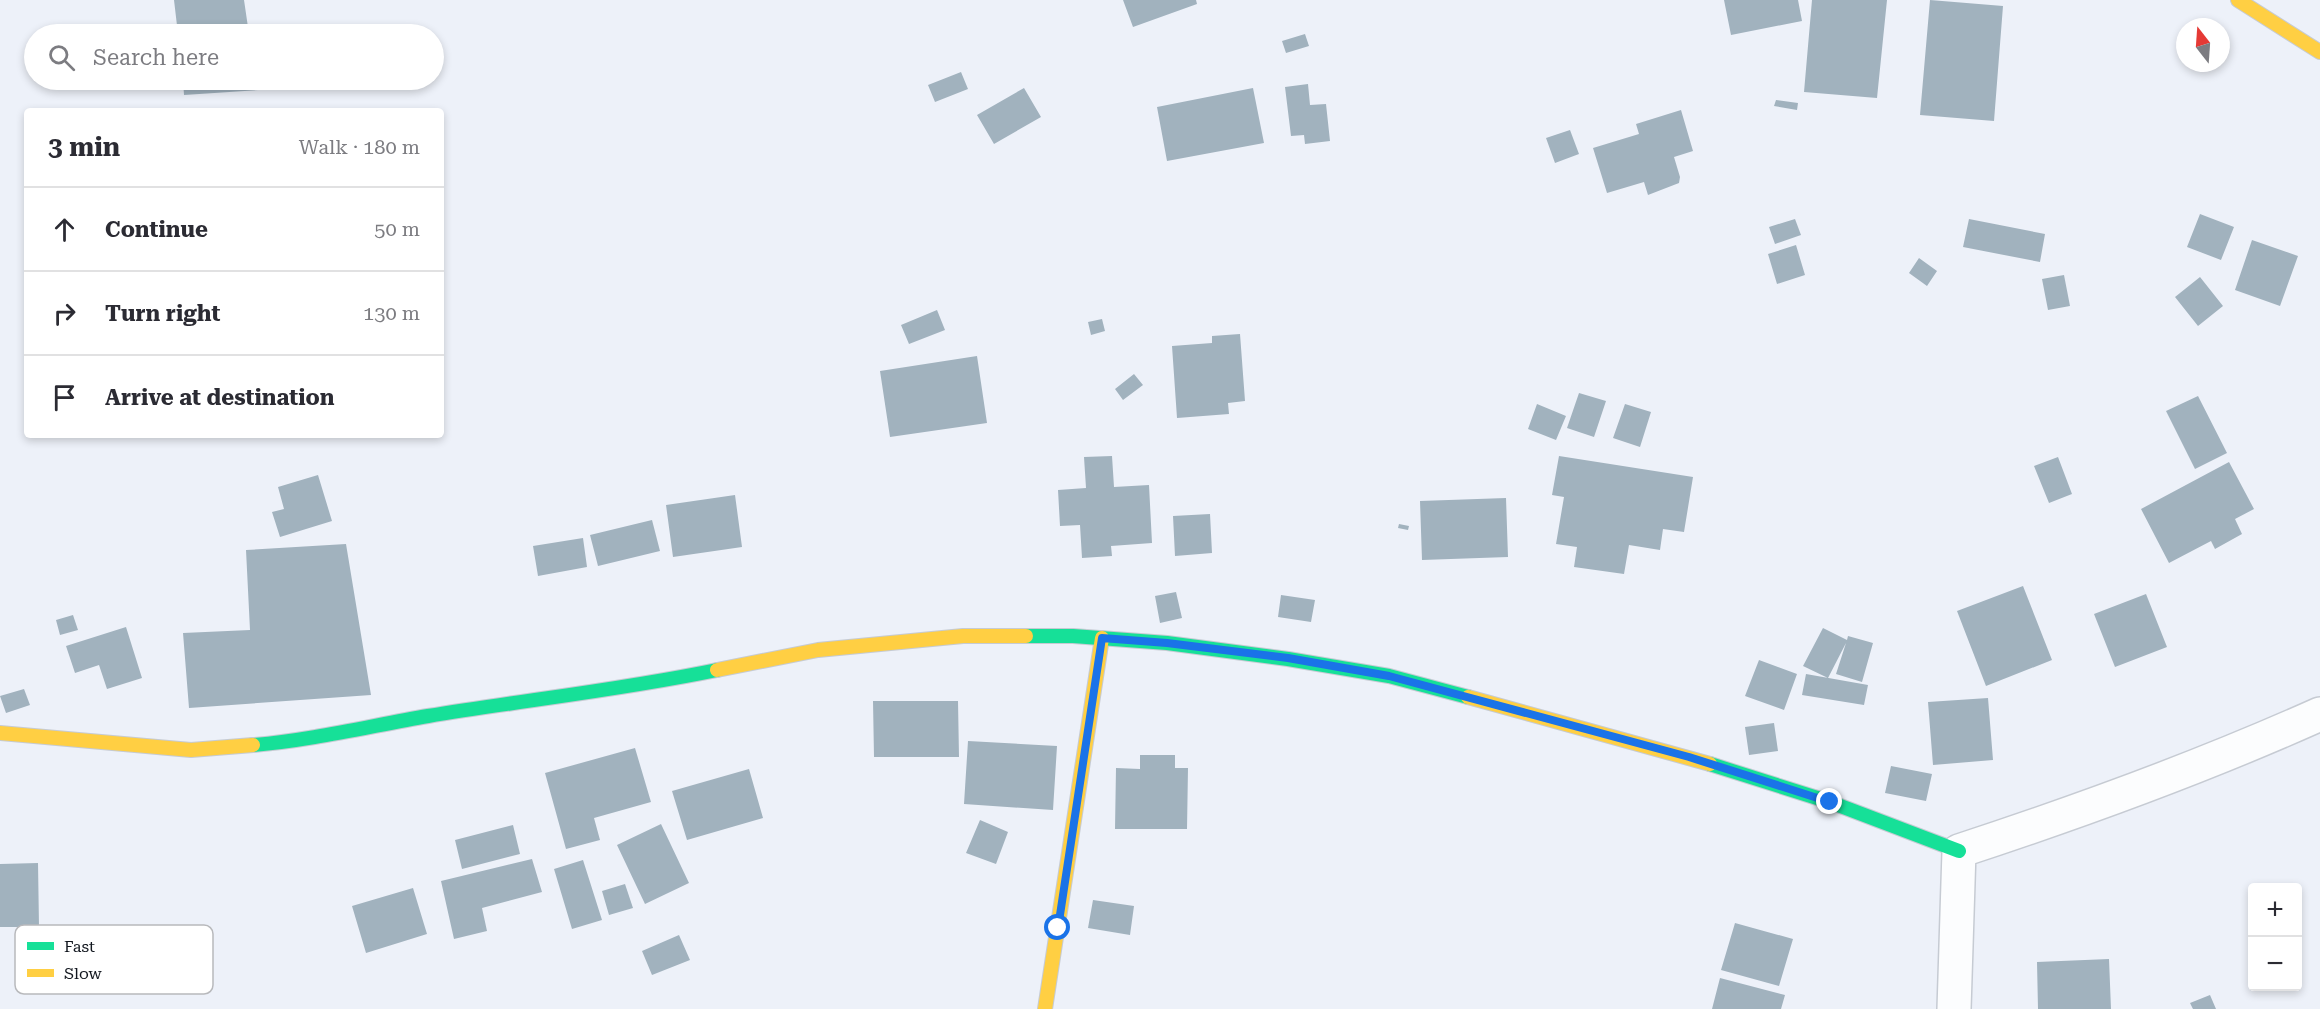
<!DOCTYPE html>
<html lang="en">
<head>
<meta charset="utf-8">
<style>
  :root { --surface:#fff; --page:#f2f2f3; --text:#2b2b33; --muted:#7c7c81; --line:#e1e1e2 }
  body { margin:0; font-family:"Roboto Serif",serif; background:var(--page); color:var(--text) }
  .controls { position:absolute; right:18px; bottom:18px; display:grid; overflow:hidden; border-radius:6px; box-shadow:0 3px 9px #0003 }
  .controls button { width:54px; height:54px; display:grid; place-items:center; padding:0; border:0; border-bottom:2px solid var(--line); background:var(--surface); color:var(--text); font:30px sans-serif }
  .compass { position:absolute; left:2176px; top:18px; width:54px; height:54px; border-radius:50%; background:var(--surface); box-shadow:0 3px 9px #0003; rotate:343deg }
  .stop { position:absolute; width:18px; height:18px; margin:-14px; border:4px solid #1a73e8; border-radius:50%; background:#fff }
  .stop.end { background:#1a73e8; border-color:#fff; box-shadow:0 2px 6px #0008 }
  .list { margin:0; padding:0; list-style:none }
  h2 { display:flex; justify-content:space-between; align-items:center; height:78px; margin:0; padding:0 24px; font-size:26px }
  h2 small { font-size:20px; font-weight:400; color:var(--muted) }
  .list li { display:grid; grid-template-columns:39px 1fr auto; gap:18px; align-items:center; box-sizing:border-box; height:84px; padding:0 24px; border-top:2px solid var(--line) }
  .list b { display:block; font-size:22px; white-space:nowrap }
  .list em { font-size:20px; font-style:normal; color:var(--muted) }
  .icon { flex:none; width:33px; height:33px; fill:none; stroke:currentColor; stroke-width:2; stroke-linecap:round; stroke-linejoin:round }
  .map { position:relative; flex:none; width:2320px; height:1009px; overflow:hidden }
  .search { position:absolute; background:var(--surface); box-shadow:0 3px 9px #0003; left:24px; top:24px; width:420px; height:66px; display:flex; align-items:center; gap:15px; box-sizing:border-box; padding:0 21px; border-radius:33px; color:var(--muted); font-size:22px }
  .panel { position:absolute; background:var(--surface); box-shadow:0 3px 9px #0003; left:24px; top:108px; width:420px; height:330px; border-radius:6px }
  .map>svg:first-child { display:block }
  .building { fill:#a1b2be }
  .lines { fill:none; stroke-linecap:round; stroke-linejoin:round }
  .street-casing { stroke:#c6cbd3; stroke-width:36 }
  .fast-casing { stroke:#c6cbd3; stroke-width:16 }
  .slow-casing { stroke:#c6cbd3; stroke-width:16 }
  .street { stroke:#fcfdfe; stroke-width:33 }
  .fast { stroke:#16e098; stroke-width:14 }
  .slow { stroke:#ffcf43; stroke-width:14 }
  .route { stroke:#1a73e8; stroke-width:8 }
  .key { fill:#fff; stroke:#b8b9bc; stroke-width:1.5 }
  .key-label { font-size:16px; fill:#11161e }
</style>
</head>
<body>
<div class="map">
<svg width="2320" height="1009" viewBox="0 0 2320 1009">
  <rect width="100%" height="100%" fill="#edf1f9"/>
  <path class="building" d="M174 0H244L249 34H178Z
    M1123 0H1196L1197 4 1133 27Z
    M1724 0H1798L1802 21 1731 35Z
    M1812 0H1887L1877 98 1804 92Z
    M1930 0 2003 6 1994 121 1920 115Z
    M1305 34 1309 46 1286 53 1282 41Z
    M961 72 968 89 935 102 928 85Z
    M183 80H256L258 90 184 95Z
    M1308 84 1310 105 1326 104 1330 141 1305 144 1304 135 1291 136 1285 87Z
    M1024 88 1041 117 994 144 977 115Z
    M1253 88 1264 143 1167 161 1157 107Z
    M1776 100 1798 103 1797 110 1774 106Z
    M1681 110 1693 151 1674 157 1680 177 1679 183 1648 195 1644 182 1607 193 1593 148 1639 134 1636 124Z
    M1570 130 1579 154 1555 163 1546 138Z
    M2200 214 2234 227 2221 260 2187 247Z
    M1795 219 1801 235 1775 244 1769 227Z
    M1969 219 2045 234 2040 262 1963 247Z
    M2252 240 2298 256 2280 306 2235 290Z
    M1796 245 1805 275 1777 284 1768 254Z
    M1919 258 1937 271 1927 286 1909 273Z
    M2064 275 2070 306 2048 310 2042 279Z
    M2200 277 2223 306 2198 326 2175 297Z
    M937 310 945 330 909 344 901 325Z
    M1102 319 1105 331 1091 335 1088 322Z
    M1240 334 1245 401 1228 403 1229 414 1177 418 1172 346 1212 343V336Z
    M977 356 987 423 890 437 880 371Z
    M1134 374 1143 385 1123 400 1115 389Z
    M1579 393 1606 401 1594 437 1567 428Z
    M2198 396 2227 453 2195 469 2166 411Z
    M1537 404 1566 416 1556 440 1528 429Z
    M1625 404 1651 412 1640 447 1613 438Z
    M1112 456 1114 487 1149 485 1152 543 1111 546 1112 556 1082 558 1080 525 1060 526 1058 490 1086 488 1084 457Z
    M1559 456 1693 477 1684 532 1663 529 1660 550 1629 545 1624 574 1574 567 1577 547 1556 544 1564 497 1552 495Z
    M2058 457 2072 494 2049 503 2034 466Z
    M2229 462 2254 509 2235 519 2242 534 2215 549 2211 541 2169 563 2141 509Z
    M318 475 332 521 280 537 272 512 284 509 278 487Z
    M735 495 742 547 673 557 666 505Z
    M1506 498 1508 557 1422 560 1420 501Z
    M1210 514 1212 553 1175 556 1173 516Z
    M652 520 660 551 598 566 590 535Z
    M1399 524 1409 526 1408 530 1398 528Z
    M583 538 587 567 538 576 533 546Z
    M346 544 371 695 189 708 183 633 250 630 246 550Z
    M2023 586 2052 660 1986 686 1957 611Z
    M1176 592 1182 618 1160 623 1155 596Z
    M2146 594 2167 647 2115 667 2094 614Z
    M1281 595 1315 600 1311 622 1278 617Z
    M73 615 78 630 60 635 56 620Z
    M126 627 142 678 107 689 99 665 75 673 66 646Z
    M1823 628 1847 640 1848 636 1873 643 1862 682 1836 674 1846 643 1828 678 1803 666Z
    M1759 660 1797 674 1784 710 1745 696Z
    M1806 674 1868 685 1864 705 1802 695Z
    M24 689 30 705 6 713 0 696Z
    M1988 698 1993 760 1933 765 1928 702Z
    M873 701H958L959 757H874Z
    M1774 723 1778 751 1749 755 1745 727Z
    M968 741 1057 746 1053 810 964 804Z
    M635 748 651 802 594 818 600 840 566 849 545 773Z
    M1140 755H1175V768H1188L1187 829H1115L1116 768 1140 769Z
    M1891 766 1932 774 1926 801 1885 793Z
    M749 769 763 818 687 840 672 791Z
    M980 820 1008 832 996 864 966 853Z
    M661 824 689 883 645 904 617 845Z
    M513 825 520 854 462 869 455 840Z
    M532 859 542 892 482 908 487 931 454 939 441 881Z
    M583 860 602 920 572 929 554 869Z
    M38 863 39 927H0V864Z
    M625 884 633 908 609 915 602 891Z
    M413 888 427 934 366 953 352 906Z
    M1093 900 1134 906 1130 935 1088 928Z
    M1735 923 1793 939 1779 986 1721 970Z
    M679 935 690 960 652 975 642 951Z
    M2109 959 2111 1009H2038L2037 962Z
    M1720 978 1785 995 1781 1009H1712Z
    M2210 995 2216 1009H2193L2190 1003Z"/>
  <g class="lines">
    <defs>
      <path id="street" d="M1954 1009 1959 851C2081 811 2202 767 2320 714"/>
      <path id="fast" d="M1026 636H1073L1167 643 1288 659 1389 676 1468 697
        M253 745C312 740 370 726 428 716 525 700 621 690 717 670
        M1710 764 1830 802 1959 851"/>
      <path id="slow" d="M2238 0 2320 52
        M717 670 818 650 963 636H1026
        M1468 697 1710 764
        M0 733 191 750 253 745
        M1045 1009 1102 638"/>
    </defs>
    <use href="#street" class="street-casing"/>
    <use href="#fast" class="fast-casing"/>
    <use href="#slow" class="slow-casing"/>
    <use href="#street" class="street"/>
    <use href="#fast" class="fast"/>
    <use href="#slow" class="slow"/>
  </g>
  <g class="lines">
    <path class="route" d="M1058 928 1102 638 1167 643 1288 658 1389 676 1689 757 1830 802"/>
  </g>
  <rect x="15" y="925" width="198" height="69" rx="9" class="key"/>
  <rect x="27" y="942" width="27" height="8" fill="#16e098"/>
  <rect x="27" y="969" width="27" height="8" fill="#ffcf43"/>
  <g class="key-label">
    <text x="64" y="952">Fast</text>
    <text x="64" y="979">Slow</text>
  </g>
</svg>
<div class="controls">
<button>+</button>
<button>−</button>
</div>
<svg class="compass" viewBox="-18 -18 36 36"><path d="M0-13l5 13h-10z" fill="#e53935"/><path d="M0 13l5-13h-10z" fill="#7c7c81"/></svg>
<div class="stop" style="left:1058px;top:928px"></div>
<div class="stop end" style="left:1830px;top:802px"></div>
<div class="search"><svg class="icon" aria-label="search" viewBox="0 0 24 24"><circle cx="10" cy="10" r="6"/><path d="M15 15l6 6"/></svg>Search here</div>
<section class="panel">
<h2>3 min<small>Walk · 180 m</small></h2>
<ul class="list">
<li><svg class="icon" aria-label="ahead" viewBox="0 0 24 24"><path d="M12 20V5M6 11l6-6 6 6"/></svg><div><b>Continue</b></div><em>50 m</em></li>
<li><svg class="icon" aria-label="right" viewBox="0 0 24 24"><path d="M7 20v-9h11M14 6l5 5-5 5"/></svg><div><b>Turn right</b></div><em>130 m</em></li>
<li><svg class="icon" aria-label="arrive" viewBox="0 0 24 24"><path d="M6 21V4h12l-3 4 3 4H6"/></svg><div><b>Arrive at destination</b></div></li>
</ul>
</section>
</div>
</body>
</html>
